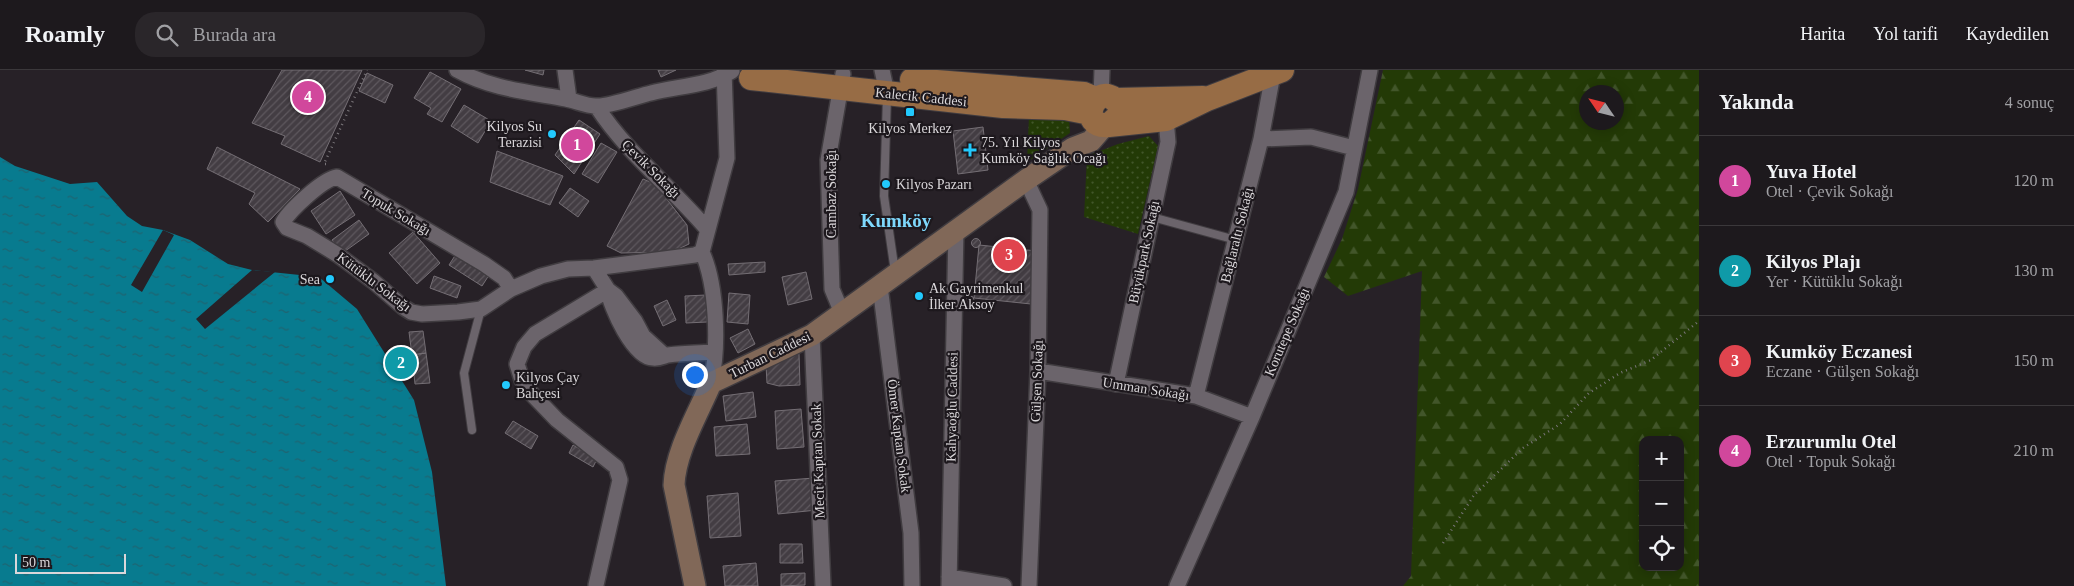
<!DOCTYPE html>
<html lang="tr">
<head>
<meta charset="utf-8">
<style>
  :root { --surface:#1d191d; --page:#2a262a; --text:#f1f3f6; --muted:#a0a0a4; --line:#3b383b; --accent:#22c9fd }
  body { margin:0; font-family:"Times New Roman",serif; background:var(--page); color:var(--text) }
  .controls { position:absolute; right:15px; bottom:15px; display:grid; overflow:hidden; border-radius:10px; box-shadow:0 2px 12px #0003 }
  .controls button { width:45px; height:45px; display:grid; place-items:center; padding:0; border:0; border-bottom:1px solid var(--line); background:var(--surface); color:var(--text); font:25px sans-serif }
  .compass { position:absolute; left:1579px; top:15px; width:45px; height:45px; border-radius:50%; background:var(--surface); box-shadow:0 2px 12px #0003; rotate:305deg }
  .scale { position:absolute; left:15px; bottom:12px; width:111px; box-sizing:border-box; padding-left:5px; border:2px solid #dad7da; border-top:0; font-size:14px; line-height:18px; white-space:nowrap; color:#dad7da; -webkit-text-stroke:4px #1d181d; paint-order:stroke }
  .you { position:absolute; left:694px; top:304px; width:18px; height:18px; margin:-12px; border:4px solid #fff; border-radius:50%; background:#1a73e8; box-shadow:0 0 0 8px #1a73e833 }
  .badge { display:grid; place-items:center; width:32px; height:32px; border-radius:50%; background:var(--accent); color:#fff; font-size:16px; font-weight:700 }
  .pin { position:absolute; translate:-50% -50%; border:2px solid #fff; box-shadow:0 1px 5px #0006 }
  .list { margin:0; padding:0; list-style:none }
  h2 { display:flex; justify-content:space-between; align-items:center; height:65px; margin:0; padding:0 20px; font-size:21px }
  h2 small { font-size:16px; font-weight:400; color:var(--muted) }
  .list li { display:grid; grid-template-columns:32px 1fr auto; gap:15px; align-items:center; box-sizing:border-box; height:90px; padding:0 20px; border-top:1px solid var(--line) }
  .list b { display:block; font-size:19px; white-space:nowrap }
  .list p { margin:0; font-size:16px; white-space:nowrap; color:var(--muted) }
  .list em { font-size:16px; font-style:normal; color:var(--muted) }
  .icon { flex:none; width:28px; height:28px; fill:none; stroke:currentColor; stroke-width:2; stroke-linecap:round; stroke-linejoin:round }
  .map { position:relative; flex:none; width:1699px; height:516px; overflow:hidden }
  header { display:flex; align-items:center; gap:30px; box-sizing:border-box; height:70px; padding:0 25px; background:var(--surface); border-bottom:1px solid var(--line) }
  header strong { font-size:24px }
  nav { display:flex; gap:28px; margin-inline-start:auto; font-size:18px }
  .search { width:350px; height:45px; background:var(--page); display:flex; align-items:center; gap:12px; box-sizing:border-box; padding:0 18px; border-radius:20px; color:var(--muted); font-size:19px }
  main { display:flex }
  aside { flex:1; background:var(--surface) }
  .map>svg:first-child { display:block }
  .grass { fill:url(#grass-dots) }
  .forest { fill:url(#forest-firs); fill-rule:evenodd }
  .water { fill:url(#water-ripples) }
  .pier { fill:#272127 }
  .building { fill:url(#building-hatch); stroke:#746e74 }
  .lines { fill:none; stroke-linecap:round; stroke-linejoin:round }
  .lane-casing { stroke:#403c40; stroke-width:10 }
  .street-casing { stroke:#403c40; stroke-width:18 }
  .secondary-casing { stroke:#403c40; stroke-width:24 }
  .primary-casing { stroke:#403c40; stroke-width:26 }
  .path { stroke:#797579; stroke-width:2.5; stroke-dasharray:1 4; stroke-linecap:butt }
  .lane { stroke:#6b646b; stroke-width:8 }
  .street { stroke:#6b646b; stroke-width:15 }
  .secondary { stroke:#816858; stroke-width:21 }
  .primary { stroke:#976c45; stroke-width:24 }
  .poi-dot { fill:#22c9fd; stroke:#1d181d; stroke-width:2 }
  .labels { text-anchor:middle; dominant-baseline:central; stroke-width:4.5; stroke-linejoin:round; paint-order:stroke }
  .street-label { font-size:14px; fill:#dad7da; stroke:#1d181d }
  .poi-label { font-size:14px; fill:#dad7da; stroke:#1d181d; text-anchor:start }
  .district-label { font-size:19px; font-weight:bold; fill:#7ed8fc; stroke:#1d181d }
</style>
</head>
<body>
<header>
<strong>Roamly</strong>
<div class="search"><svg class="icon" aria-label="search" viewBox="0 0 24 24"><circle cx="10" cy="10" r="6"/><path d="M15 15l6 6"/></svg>Burada ara</div>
<nav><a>Harita</a><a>Yol tarifi</a><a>Kaydedilen</a></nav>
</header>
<main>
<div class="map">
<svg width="1699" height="516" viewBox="0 0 1699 516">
  <defs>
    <pattern id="grass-dots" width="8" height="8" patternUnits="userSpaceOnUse" patternTransform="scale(1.25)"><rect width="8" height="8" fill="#233a06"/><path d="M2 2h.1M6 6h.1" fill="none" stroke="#42562a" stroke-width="1.8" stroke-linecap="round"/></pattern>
    <pattern id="forest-firs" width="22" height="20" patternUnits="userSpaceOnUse" patternTransform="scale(1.25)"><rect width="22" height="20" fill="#233a06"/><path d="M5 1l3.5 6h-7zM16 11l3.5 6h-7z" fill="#42562a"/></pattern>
    <pattern id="water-ripples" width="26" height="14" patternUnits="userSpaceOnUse" patternTransform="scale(1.25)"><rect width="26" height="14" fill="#087b8f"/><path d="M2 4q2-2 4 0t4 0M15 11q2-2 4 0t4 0" fill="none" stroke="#1f6370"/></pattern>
    <pattern id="building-hatch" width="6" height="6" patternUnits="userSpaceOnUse" patternTransform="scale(1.25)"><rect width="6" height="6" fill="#433d43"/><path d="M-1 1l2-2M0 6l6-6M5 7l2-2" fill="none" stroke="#5e585e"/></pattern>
  </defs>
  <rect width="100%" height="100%" fill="#272127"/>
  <path class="grass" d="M1029 46 1069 47 1070 63 1027 92Z
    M1149 66 1158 76 1138 164 1084 147 1087 86 1118 74Z"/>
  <path class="forest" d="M1383 0H1699V516H1403L1411 506 1422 201 1348 226 1324 207 1342 169 1358 119ZM1586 22H1616V52H1586ZM1643 370H1680V497H1643Z"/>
  <path class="water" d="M0 87 15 96 70 114 97 112 127 146 142 156 163 160 190 170 228 194 252 200 319 207 357 239 414 330 432 402 446 516H0Z"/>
  <path class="pier" d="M163 160 174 165 142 222 131 215Z
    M252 200 275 202 205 259 196 249Z"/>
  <path class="building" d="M282 0H362L320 92 281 74 285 66 252 53Z
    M525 0H544L543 5Z
    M658 0H676L661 7Z
    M430 2 461 19 442 52 427 44 431 38 414 28Z
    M367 3 393 15 385 33 359 21Z
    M464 35 491 51 478 73 451 56Z
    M579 50 600 64 574 104 555 85Z
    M983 57 988 100 958 104 953 61Z
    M601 73 617 82 598 113 582 104Z
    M217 77 300 119 268 152 249 134 255 123 207 99Z
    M497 81 563 106 550 135 490 112Z
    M643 109 655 114 687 155 689 174 672 182 621 183 607 176Z
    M570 118 589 131 578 147 559 133Z
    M340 121 355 145 326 164 311 141Z
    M359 150 369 164 341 184 332 170Z
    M413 162 440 193 417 214 389 183Z
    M971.5 173a4.5 4.5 0 1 1 9 0a4.5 4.5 0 1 1-9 0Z
    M979 175 1037 181 1031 234 974 228Z
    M458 181 491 202 482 216 449 195Z
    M765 192V202L729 205 728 194Z
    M806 202 812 229 788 235 782 207Z
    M434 206 461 216 457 228 430 218Z
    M729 223 750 225 748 254 727 252Z
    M706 225 707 252 686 253 685 226Z
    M966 230a4 4 0 1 1 8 0a4 4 0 1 1-8 0Z
    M667 230 676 250 663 256 654 236Z
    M748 259 755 274 738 283 730 268Z
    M423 261 426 283 412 285 409 262Z
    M426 283 430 313 415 314 412 285Z
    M778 284H799L800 315 779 316 767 313 766 295Z
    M753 322 756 347 726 351 723 326Z
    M801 339 804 377 777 379 775 341Z
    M513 351 538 366 531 379 505 363Z
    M747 354 750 384 716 386 714 357Z
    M573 375 597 389 593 397 569 383Z
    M814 408 817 440 778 444 775 411Z
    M738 423 741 466 710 468 707 426Z
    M780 474H802L803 493H780Z
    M756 493 758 516H725L723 496Z
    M805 503V515L781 516V504Z"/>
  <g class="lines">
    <defs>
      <path id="lane" d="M887 26 884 126 895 202
        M1152 147 1236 170
        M472 360 464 303 481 239"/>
      <path id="street" d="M457 0C491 19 528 22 566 29 576 31 586 36 596 36 608 37 638 26 651 23 678 16 709 16 732 1
        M565 0 569 29
        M882 0 887 23
        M1101 27 1102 0
        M597 37C627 83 671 117 707 159
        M1261 69 1311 67 1354 78
        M1026 110 1040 140 1038 301 1029 516
        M594 198 608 220 616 226 635 251 643 266 665 286
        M880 216 911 463 912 516
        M511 219 504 208 484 194 337 107C323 109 290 140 283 152L287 158 307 166 338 185 373 211 403 237 411 242 422 244 458 242 481 239 511 219 541 206 568 199 594 198 695 185 702 182
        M608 220C610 237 634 288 653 288 658 289 664 286 668 285 684 283 699 283 715 282
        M842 243 832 219 828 90 843 4
        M812 265 823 516
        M1038 301 1196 326 1252 347
        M711 313C719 277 717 215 702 182L727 88 724 0
        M1116 314 1168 72 1166 49
        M1196 326 1261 69 1273 4
        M949 507 1004 516
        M596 515 620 410 616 397 557 350 529 321 522 310 517 294 524 277 535 264 608 220
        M949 516 956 159
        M1177 516 1252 347 1346 122 1370 0"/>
      <path id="secondary" d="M695 516 674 415C675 382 698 344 711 313L812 265 1026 110 1073 78 1091 71 1104 56"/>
      <path id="primary" d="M751 8 1003 36 1065 38 1090 43
        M912 10 1084 24 1096 29
        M1115 30 1203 28
        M1109 55 1119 46C1121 40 1120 33 1114 29 1093 14 1077 58 1109 55L1166 49 1207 29 1282 0"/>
    </defs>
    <use href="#lane" class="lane-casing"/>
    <use href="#street" class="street-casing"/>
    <use href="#secondary" class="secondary-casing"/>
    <use href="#primary" class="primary-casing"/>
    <path class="path" d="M326 94H324L367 0
      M1443 473 1474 425 1523 378 1560 354 1589 323 1620 303 1651 290 1699 251"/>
    <use href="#lane" class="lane"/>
    <use href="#street" class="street"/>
    <use href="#secondary" class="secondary"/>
    <use href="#primary" class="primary"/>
  </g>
  <g class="poi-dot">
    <rect x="905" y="37" width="10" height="10" rx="2.5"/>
    <circle cx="552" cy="64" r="5"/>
    <path d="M967.5 72.5h5v5h5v5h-5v5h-5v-5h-5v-5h5z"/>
    <circle cx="886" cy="114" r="5"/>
    <circle cx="330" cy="209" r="5"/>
    <circle cx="919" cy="226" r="5"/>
    <circle cx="506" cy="315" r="5"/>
  </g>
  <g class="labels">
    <g class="street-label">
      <text transform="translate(921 27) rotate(6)">Kalecik Caddesi</text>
      <text transform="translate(651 99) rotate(45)">Çevik Sokağı</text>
      <text transform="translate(831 124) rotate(-90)">Cambaz Sokağı</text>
      <text transform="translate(396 142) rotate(31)">Topuk Sokağı</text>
      <text transform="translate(1237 165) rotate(-76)">Bağlaraltı Sokağı</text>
      <text transform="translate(1144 182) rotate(-78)">Büyükpark Sokağı</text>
      <text transform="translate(374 212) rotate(37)">Kütüklu Sokağı</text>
      <text transform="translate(1287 262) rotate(-67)">Korutepe Sokağı</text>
      <text transform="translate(770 285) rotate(-26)">Turban Caddesi</text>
      <text transform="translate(1037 311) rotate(-88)">Gülşen Sokağı</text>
      <text transform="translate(1146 319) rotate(9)">Umman Sokağı</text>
      <text transform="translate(952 337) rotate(-89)">Kahyaoğlu Caddesi</text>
      <text transform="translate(899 366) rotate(83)">Ömer Kaptan Sokak</text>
      <text transform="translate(818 391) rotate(-92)">Mecit Kaptan Sokak</text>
    </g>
    <g class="poi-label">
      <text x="542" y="56" text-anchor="end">Kilyos Su<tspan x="542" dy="16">Terazisi</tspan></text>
      <text x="910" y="58" text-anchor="middle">Kilyos Merkez</text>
      <text x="981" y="72">75. Yıl Kilyos<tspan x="981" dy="16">Kumköy Sağlık Ocağı</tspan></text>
      <text x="896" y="114">Kilyos Pazarı</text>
      <text x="320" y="209" text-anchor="end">Sea</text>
      <text x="929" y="218">Ak Gayrimenkul<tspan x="929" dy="16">İlker Aksoy</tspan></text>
      <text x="516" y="307">Kilyos Çay<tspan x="516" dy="16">Bahçesi</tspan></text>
    </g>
    <g class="district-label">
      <text x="896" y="150">Kumköy</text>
    </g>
  </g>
</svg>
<div class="controls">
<button>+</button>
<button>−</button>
<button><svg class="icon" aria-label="locate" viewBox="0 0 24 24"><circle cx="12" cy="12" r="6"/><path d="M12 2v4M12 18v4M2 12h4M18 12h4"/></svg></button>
</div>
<svg class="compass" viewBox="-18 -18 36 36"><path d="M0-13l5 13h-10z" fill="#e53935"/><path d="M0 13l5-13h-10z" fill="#a0a0a4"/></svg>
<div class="scale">50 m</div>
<div class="you"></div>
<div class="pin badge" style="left:577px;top:75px;background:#d1479c">1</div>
<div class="pin badge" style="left:401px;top:293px;background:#0f9aa8">2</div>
<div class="pin badge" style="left:1009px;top:185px;background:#e0444e">3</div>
<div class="pin badge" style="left:308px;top:27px;background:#d1479c">4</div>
</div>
<aside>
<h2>Yakında<small>4 sonuç</small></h2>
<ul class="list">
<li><span class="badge" style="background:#d1479c">1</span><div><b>Yuva Hotel</b><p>Otel · Çevik Sokağı</p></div><em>120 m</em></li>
<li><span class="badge" style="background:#0f9aa8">2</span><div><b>Kilyos Plajı</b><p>Yer · Kütüklu Sokağı</p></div><em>130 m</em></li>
<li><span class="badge" style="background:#e0444e">3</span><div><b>Kumköy Eczanesi</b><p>Eczane · Gülşen Sokağı</p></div><em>150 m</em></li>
<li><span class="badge" style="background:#d1479c">4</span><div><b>Erzurumlu Otel</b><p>Otel · Topuk Sokağı</p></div><em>210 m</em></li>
</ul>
</aside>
</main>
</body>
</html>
